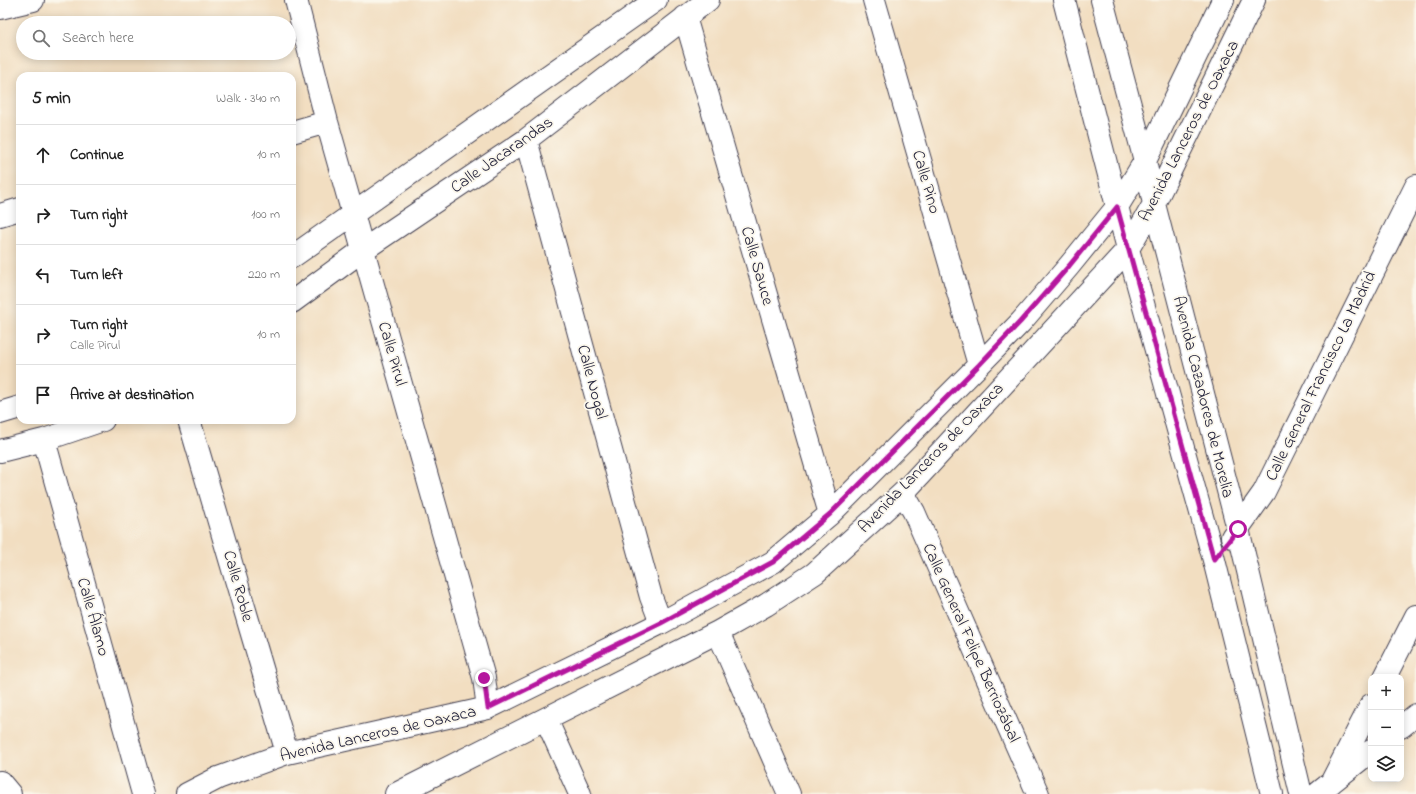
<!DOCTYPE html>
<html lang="en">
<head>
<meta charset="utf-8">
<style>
  :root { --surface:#fff; --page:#f2f2f2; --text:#222; --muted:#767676; --line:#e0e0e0 }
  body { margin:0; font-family:"Indie Flower",sans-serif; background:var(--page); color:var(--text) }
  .controls { position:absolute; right:12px; bottom:12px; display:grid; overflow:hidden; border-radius:8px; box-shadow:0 2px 10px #0003 }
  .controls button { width:36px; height:36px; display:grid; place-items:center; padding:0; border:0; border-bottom:1px solid var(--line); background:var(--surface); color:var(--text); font:20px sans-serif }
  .stop { position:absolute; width:12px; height:12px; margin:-9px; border:3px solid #b5179e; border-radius:50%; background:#fff }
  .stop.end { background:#b5179e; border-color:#fff; box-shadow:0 1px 4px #0008 }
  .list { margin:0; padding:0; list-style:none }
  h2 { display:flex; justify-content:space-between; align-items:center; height:52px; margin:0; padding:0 16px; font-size:17px }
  h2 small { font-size:13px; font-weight:400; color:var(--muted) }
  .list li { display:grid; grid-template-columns:26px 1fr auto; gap:12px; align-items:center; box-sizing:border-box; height:60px; padding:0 16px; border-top:1px solid var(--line) }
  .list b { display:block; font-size:15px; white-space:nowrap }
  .list p { margin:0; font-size:13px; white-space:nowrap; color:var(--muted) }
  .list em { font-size:13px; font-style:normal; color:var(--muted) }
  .icon { flex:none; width:22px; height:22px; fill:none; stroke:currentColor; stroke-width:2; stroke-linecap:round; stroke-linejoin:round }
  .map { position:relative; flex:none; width:1416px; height:794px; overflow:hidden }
  .search { position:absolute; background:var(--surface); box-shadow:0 2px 10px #0003; left:16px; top:16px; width:280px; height:44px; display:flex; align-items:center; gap:10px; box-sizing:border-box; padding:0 14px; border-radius:22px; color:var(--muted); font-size:15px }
  .panel { position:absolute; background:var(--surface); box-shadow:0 2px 10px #0003; left:16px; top:72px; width:280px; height:352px; border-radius:12px }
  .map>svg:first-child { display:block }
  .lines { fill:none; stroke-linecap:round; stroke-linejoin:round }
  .minor-casing { stroke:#413e4f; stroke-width:24 }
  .minor { stroke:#fff; stroke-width:22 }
  .route { stroke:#b5179e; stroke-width:5 }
  .labels { text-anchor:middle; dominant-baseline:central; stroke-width:3.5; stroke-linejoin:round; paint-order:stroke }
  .street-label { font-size:17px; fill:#22223b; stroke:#fbf7ec }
</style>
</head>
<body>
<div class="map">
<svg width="1416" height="794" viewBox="0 0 1416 794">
  <rect width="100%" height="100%" fill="#fbf7ec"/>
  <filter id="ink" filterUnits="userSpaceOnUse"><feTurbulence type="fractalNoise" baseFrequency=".025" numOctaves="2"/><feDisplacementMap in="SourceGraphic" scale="8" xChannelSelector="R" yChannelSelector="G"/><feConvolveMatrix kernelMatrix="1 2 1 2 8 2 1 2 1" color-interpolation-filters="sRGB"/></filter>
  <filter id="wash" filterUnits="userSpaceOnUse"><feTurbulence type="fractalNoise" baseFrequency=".012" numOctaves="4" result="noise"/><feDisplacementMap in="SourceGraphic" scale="16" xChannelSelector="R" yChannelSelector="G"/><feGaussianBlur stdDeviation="0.9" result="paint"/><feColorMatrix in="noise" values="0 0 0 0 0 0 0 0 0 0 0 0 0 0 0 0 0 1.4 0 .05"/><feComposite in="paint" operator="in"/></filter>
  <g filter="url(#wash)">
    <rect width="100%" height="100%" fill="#f2dec1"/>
  </g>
  <g filter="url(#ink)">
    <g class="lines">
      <defs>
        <path id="minor" d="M296 0 327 122 484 678 488 708
          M874 0 979 365
          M1064 0 1128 249 1214 560 1272 794
          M1102 0 1145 161 1154 204 1238 529 1301 794
          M0 8 33 0
          M685 17 830 514
          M292 132 327 122
          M526 140 651 597 661 623
          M0 215 20 209
          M292 257 656 0
          M292 302 363 250 526 140 708 0
          M0 413 20 407
          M189 420 287 753
          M44 440 143 794
          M0 451 44 440 103 420
          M903 493 914 512 1038 794
          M1232 537 1264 492 1416 186
          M718 632 789 794
          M1385 677 1416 616
          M546 719 580 794
          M1401 727 1416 715
          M0 782 10 794
          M1331 783 1371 705
          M187 794 218 778 287 753 488 708 661 623 773 562 830 514 979 365 1021 322 1069 266 1117 207 1145 161 1223 0
          M396 794 718 632 766 605 815 573 903 493 1128 249 1154 204 1254 0
          M1317 794 1371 751"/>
      </defs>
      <use href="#minor" class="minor-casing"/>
      <use href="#minor" class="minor"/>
    </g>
  </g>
  <g class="lines" filter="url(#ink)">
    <path class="route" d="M484 678 488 708 661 623 773 562 830 514 979 365 1020 322 1069 266 1117 207 1214 560 1238 529"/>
  </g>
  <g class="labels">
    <g class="street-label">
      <text transform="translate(1189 131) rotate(-63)">Avenida Lanceros de Oaxaca</text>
      <text transform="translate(502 155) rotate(-35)">Calle Jacarandas</text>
      <text transform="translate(926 182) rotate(74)">Calle Pino</text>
      <text transform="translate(757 266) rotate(74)">Calle Sauce</text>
      <text transform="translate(392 354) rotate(74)">Calle Pirul</text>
      <text transform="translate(1321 376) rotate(-64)">Calle General Francisco La Madrid</text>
      <text transform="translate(592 382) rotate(75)">Calle Nogal</text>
      <text transform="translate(1203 397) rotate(76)">Avenida Cazadores de Morelia</text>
      <text transform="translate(931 458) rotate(-46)">Avenida Lanceros de Oaxaca</text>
      <text transform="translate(238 586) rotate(74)">Calle Roble</text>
      <text transform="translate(93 617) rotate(74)">Calle Álamo</text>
      <text transform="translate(971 643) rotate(66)">Calle General Felipe Berriozábal</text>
      <text transform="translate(378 734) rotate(-13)">Avenida Lanceros de Oaxaca</text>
    </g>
  </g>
</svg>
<div class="controls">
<button>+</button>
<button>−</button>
<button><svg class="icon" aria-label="layers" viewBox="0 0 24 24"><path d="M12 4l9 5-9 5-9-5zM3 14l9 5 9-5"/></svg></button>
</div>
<div class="stop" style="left:1238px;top:529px"></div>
<div class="stop end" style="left:484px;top:678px"></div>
<div class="search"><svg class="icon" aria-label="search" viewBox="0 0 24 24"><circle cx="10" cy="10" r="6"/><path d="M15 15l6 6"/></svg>Search here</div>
<section class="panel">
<h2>5 min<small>Walk · 340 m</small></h2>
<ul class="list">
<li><svg class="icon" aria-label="ahead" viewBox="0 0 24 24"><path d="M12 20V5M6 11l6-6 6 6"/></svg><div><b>Continue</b></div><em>10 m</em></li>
<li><svg class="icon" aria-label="right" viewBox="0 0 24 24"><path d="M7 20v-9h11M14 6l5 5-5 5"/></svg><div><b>Turn right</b></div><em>100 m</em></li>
<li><svg class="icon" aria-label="left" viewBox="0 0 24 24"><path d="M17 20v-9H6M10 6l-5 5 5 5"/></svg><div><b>Turn left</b></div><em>220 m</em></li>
<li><svg class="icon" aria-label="right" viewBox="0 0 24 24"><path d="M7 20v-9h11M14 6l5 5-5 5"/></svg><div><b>Turn right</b><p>Calle Pirul</p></div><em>10 m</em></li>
<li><svg class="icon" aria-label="arrive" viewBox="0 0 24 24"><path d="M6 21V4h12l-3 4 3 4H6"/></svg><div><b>Arrive at destination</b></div></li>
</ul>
</section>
</div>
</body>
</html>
